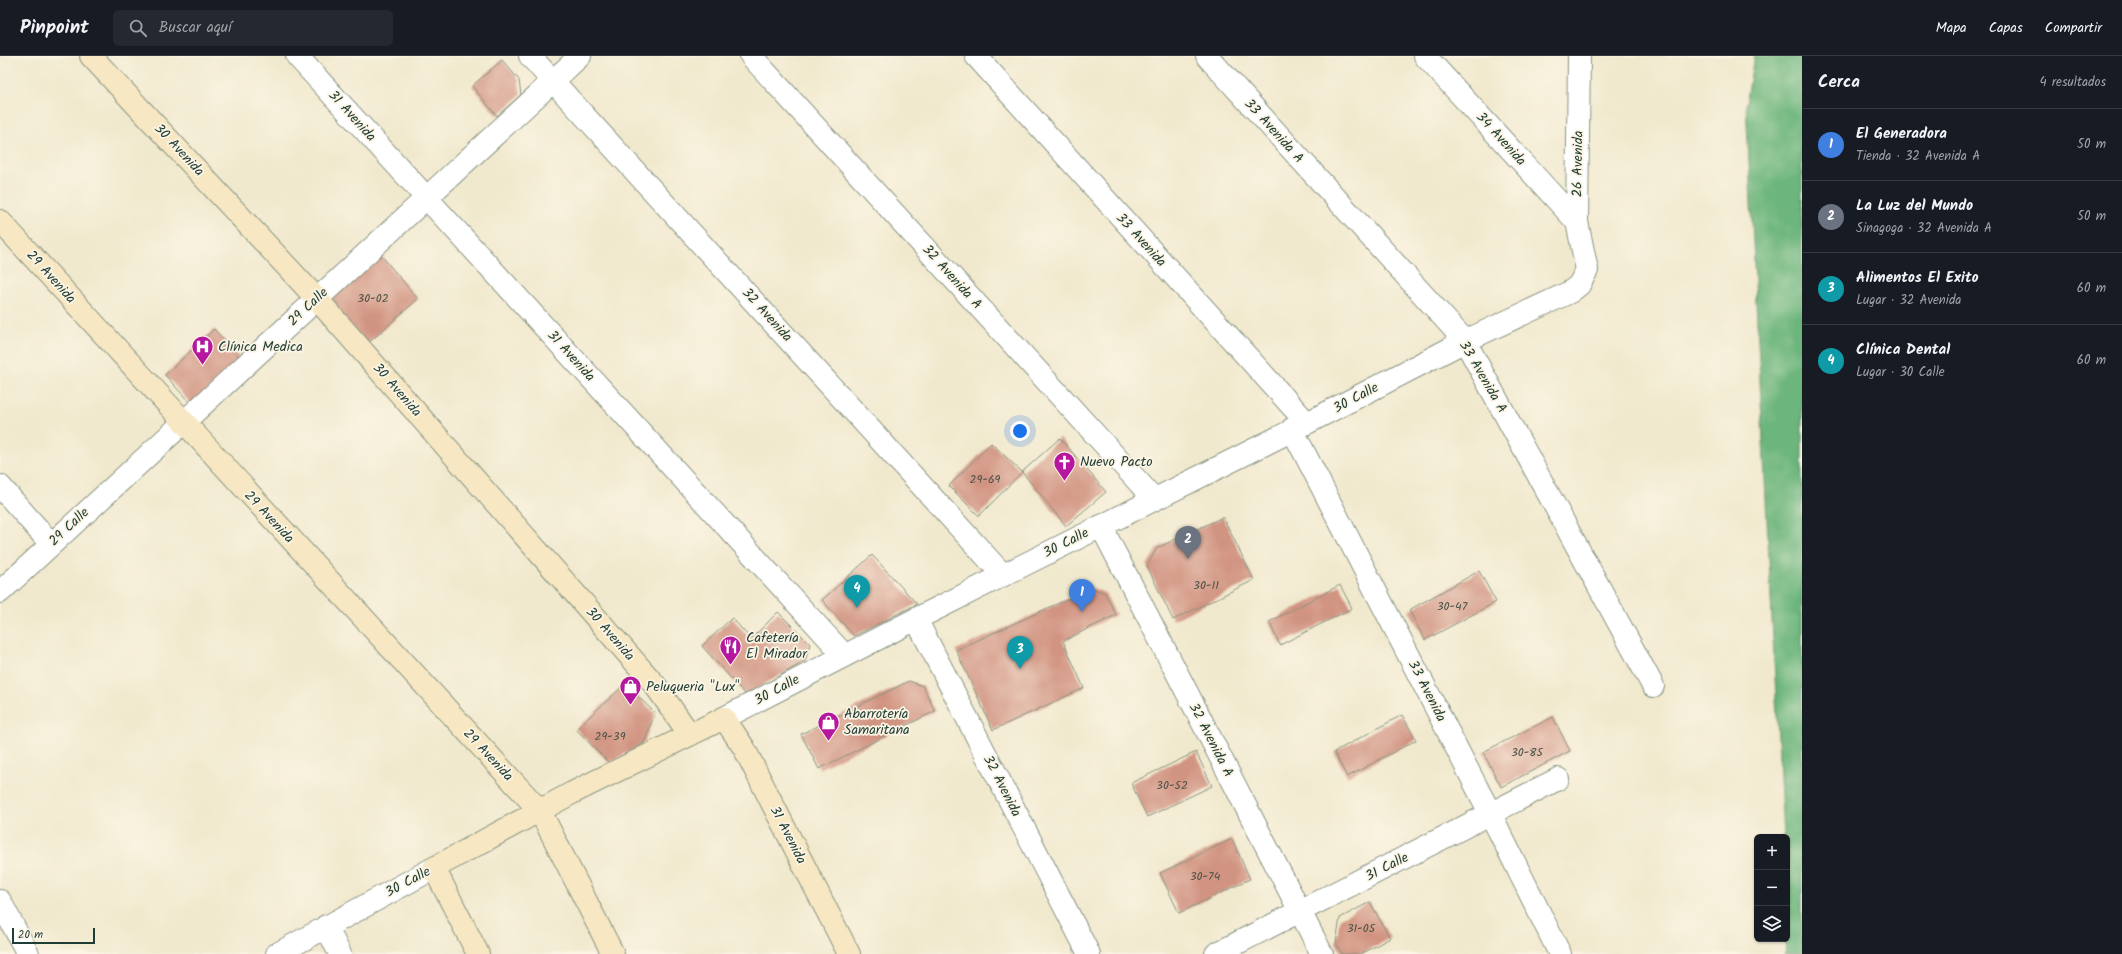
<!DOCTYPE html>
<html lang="es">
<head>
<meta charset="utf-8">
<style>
  :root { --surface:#171b24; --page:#242831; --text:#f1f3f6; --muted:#9ea1a6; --line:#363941; --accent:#b45309 }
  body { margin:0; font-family:Kalam,sans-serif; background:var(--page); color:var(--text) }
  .controls { position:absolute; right:12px; bottom:12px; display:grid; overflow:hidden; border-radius:6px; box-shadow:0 1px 3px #0004 }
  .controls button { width:36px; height:36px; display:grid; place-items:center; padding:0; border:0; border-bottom:1px solid var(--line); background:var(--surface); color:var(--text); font:20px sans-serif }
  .scale { position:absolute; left:12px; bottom:10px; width:83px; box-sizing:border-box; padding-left:4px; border:2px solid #1f3d34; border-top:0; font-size:11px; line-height:14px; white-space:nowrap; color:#1f3d34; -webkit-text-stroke:3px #fcf5e5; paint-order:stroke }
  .you { position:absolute; left:1020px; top:375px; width:14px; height:14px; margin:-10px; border:3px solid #fff; border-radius:50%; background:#1a73e8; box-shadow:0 0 0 6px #1a73e833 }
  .badge { display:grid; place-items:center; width:26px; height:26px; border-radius:50%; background:var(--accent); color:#fff; font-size:13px; font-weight:700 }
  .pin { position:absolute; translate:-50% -33px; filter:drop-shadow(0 1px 2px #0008) }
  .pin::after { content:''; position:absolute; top:21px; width:14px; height:12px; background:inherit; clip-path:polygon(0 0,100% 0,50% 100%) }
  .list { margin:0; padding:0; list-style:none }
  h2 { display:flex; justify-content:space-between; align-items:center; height:52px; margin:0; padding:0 16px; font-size:17px }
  h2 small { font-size:13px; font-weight:400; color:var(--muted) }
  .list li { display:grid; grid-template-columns:26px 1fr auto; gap:12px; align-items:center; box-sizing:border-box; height:72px; padding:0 16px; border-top:1px solid var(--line) }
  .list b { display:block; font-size:15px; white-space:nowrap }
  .list p { margin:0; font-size:13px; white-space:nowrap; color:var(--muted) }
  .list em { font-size:13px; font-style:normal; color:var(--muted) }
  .icon { flex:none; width:22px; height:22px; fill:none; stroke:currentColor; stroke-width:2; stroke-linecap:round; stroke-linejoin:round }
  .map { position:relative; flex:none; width:1802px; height:898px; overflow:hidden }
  header { display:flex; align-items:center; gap:24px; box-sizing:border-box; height:56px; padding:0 20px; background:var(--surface); border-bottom:1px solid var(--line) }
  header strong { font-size:19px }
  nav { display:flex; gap:22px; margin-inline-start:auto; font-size:14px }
  .search { width:280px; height:36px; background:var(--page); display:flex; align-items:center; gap:10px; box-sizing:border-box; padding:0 14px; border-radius:6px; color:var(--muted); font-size:15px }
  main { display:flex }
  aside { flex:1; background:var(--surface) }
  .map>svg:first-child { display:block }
  .forest { fill:#6cb57c; stroke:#467958 }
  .building { fill:#d29482 }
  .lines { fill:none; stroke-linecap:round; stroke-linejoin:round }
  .street-casing { stroke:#889381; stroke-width:24 }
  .secondary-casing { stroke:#889381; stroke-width:24 }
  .street { stroke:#fff; stroke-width:22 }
  .secondary { stroke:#f7e8c3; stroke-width:22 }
  .labels { text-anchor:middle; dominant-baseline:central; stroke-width:3.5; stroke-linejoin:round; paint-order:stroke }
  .number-label { font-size:12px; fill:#4c5348 }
  .street-label { font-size:14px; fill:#1f3d34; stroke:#fcf5e5 }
  .poi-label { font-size:14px; fill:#1f3d34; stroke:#fcf5e5; text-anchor:start }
</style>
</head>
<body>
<header>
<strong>Pinpoint</strong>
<div class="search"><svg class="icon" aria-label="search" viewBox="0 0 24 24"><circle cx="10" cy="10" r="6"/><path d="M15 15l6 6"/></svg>Buscar aquí</div>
<nav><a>Mapa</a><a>Capas</a><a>Compartir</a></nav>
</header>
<main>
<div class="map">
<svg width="1802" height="898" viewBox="0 0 1802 898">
  <rect width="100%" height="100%" fill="#fcf5e5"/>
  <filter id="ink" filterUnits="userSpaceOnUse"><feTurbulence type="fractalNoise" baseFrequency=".025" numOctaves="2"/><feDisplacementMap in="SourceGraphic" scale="8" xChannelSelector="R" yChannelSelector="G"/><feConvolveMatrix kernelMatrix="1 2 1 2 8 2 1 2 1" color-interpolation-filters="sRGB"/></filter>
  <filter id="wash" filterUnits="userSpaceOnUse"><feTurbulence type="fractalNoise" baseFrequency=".012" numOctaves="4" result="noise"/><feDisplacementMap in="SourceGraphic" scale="16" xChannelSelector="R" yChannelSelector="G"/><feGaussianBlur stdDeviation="0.9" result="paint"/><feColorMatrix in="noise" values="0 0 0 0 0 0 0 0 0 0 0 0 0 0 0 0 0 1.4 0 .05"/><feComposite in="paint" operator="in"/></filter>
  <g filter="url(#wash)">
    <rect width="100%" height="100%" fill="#f1e9ce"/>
    <path class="forest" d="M1754 0H1802V898H1785L1788 867 1787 781H1783L1746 48Z"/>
    <g id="blocks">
      <path class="building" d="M502 4 519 24 521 39 497 60 472 30Z
        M379 197 418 243 367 288 327 242Z
        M214 273 241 303 192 349 165 319Z
        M1060 382 1106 436 1066 470 1022 416Z
        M991 387 1022 416 979 460 949 430Z
        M1223 461 1254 524 1173 564 1147 510 1157 492Z
        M872 499 917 548 854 580 822 544Z
        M1479 515 1496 546 1425 584 1409 554Z
        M1340 529 1352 552 1280 589 1269 566Z
        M1092 532 1105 537 1116 559 1063 585 1084 632 993 674 956 594Z
        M778 556 810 588 805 605 746 639 702 590 732 562 751 583Z
        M909 625 923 630 935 655 819 713 801 678Z
        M625 628 655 657 644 687 609 707 576 673Z
        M1402 659 1416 684 1347 721 1334 696Z
        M1553 661 1570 695 1501 731 1483 696Z
        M1196 696 1212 730 1147 761 1131 727Z
        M1232 783 1250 823 1179 857 1160 817Z
        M1370 846 1390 882 1361 898H1342L1336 887 1340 862Z"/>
    </g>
  </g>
  <g filter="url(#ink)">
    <use href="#blocks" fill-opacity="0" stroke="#889381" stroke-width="1"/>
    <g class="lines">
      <defs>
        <path id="street" d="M297 0 844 599
          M530 0 1003 519
          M751 0 1154 443
          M976 0 1307 367
          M1207 0 1465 285 1653 630
          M1425 0 1577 166
          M1292 373 1490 757 1560 898
          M0 430 51 488
          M1101 470 1322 898
          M0 536 580 0
          M916 563 1089 898
          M724 662 916 563 1307 367 1465 285 1570 236 1579 229 1587 214 1577 166 1579 0
          M0 845 28 898
          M326 870 340 898
          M277 898 434 812
          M1216 898 1558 723"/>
        <path id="secondary" d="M91 0 317 243 655 629 690 679
          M0 165 540 755 613 898
          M478 898 434 812 572 737 724 662 744 692 849 898"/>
      </defs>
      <use href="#street" class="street-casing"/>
      <use href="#secondary" class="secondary-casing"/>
      <use href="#street" class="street"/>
      <use href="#secondary" class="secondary"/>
    </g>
  </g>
  <defs>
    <symbol id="hospital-pin" viewBox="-11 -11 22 30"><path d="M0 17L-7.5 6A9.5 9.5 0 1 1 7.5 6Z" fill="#b5179e" stroke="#fcf5e5"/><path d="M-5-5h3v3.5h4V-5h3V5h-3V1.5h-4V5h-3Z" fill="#fff"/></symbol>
    <symbol id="church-pin" viewBox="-11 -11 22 30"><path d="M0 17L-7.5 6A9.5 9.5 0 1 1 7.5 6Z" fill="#b5179e" stroke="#fcf5e5"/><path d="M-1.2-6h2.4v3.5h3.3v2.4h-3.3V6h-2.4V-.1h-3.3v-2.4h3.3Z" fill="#fff"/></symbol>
    <symbol id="restaurant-pin" viewBox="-11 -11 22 30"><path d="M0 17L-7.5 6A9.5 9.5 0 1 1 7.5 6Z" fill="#b5179e" stroke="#fcf5e5"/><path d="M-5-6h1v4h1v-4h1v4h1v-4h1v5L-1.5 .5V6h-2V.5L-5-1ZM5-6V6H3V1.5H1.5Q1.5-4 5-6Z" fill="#fff"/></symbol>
    <symbol id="shop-pin" viewBox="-11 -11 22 30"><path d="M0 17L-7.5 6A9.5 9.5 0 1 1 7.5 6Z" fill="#b5179e" stroke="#fcf5e5"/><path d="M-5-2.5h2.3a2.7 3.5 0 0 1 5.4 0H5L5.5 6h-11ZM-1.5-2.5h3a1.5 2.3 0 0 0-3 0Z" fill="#fff"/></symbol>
  </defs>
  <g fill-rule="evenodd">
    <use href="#hospital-pin" x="190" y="278" width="25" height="34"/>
    <use href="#church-pin" x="1052" y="394" width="25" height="34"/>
    <use href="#restaurant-pin" x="718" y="578" width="25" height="34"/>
    <use href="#shop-pin" x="618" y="618" width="25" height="34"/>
    <use href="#shop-pin" x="816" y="654" width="25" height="34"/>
  </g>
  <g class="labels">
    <g class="number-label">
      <text x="373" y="242">30-02</text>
      <text x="985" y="423">29-69</text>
      <text x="1206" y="529">30-11</text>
      <text x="1452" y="550">30-47</text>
      <text x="610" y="680">29-39</text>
      <text x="1527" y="696">30-85</text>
      <text x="1172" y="729">30-52</text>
      <text x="1205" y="820">30-74</text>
      <text x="1361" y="872">31-05</text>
    </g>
    <g class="street-label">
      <text transform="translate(352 60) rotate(48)">31 Avenida</text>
      <text transform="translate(1274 75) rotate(48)">33 Avenida A</text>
      <text transform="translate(1501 83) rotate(48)">34 Avenida</text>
      <text transform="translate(179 94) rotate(47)">30 Avenida</text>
      <text transform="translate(1578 108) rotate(-89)">26 Avenida</text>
      <text transform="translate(1141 184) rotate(48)">33 Avenida</text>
      <text transform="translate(51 221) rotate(48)">29 Avenida</text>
      <text transform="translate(952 221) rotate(48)">32 Avenida A</text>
      <text transform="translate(308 251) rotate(-43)">29 Calle</text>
      <text transform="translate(767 259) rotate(48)">32 Avenida</text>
      <text transform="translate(571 300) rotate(48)">31 Avenida</text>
      <text transform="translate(1483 321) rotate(60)">33 Avenida A</text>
      <text transform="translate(397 334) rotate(49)">30 Avenida</text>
      <text transform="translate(1356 342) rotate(-28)">30 Calle</text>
      <text transform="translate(269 461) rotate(47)">29 Avenida</text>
      <text transform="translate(69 471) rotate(-43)">29 Calle</text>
      <text transform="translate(1066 487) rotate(-27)">30 Calle</text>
      <text transform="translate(610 578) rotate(49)">30 Avenida</text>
      <text transform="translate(777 634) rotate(-28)">30 Calle</text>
      <text transform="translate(1427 635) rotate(63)">33 Avenida</text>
      <text transform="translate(1211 684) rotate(63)">32 Avenida A</text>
      <text transform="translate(488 699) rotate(47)">29 Avenida</text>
      <text transform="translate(1002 730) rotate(63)">32 Avenida</text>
      <text transform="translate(788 779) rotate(63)">31 Avenida</text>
      <text transform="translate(1387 811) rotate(-27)">31 Calle</text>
      <text transform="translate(408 826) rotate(-28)">30 Calle</text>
    </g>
    <g class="poi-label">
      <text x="218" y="291">Clínica Medica</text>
      <text x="1080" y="406">Nuevo Pacto</text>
      <text x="746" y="582">Cafetería<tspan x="746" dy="16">El Mirador</tspan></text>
      <text x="646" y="631">Peluqueria "Lux"</text>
      <text x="844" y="658">Abarrotería<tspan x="844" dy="16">Samaritana</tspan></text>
    </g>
  </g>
</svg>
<div class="controls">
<button>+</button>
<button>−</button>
<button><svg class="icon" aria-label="layers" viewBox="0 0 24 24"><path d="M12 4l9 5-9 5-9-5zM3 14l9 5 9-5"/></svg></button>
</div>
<div class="scale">20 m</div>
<div class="you"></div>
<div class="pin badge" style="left:1082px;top:556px;background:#3f7fe0">1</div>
<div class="pin badge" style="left:1188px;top:503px;background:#6b7280">2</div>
<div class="pin badge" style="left:1020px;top:613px;background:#0f9aa8">3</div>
<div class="pin badge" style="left:857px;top:552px;background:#0f9aa8">4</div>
</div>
<aside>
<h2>Cerca<small>4 resultados</small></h2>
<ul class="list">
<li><span class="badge" style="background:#3f7fe0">1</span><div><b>El Generadora</b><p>Tienda · 32 Avenida A</p></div><em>50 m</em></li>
<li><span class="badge" style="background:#6b7280">2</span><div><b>La Luz del Mundo</b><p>Sinagoga · 32 Avenida A</p></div><em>50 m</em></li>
<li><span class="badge" style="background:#0f9aa8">3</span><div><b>Alimentos El Exito</b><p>Lugar · 32 Avenida</p></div><em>60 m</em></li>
<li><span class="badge" style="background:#0f9aa8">4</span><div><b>Clínica Dental</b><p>Lugar · 30 Calle</p></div><em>60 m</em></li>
</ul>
</aside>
</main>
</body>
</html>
